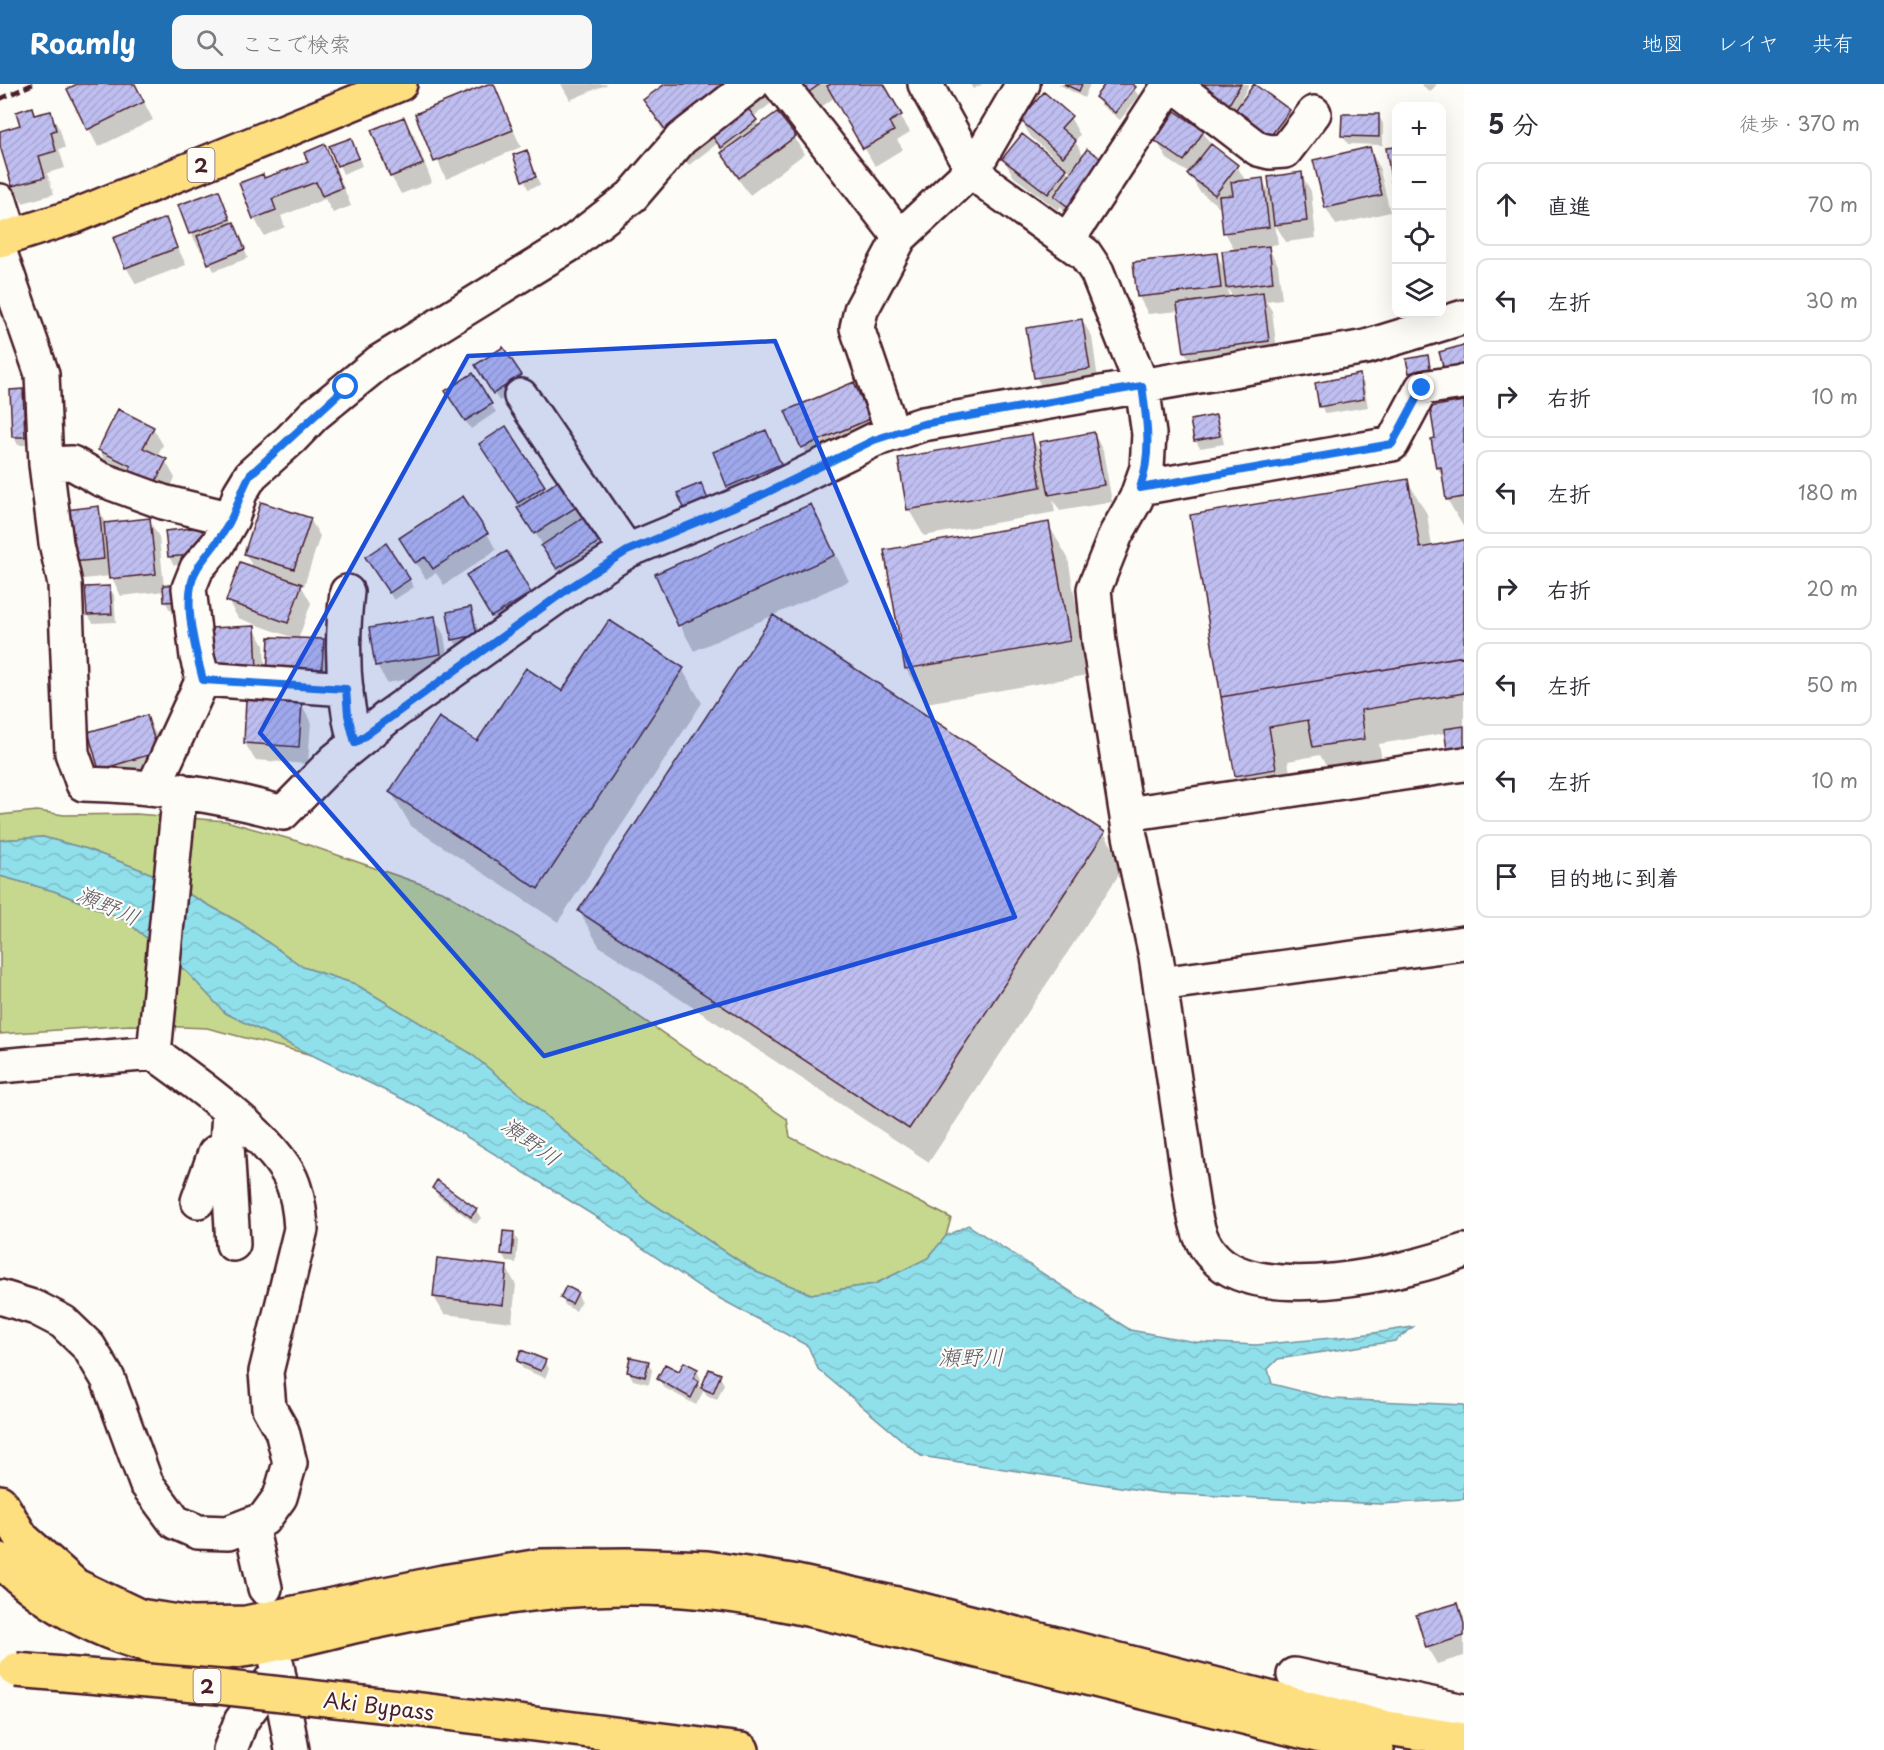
<!DOCTYPE html>
<html lang="ja">
<head>
<meta charset="utf-8">
<style>
  :root { --surface:#fff; --page:#f7f7f7; --text:#2b2b33; --muted:#7c7c81; --line:#e1e1e2; --accent:#1f6fb2 }
  body { margin:0; font-family:"Playpen Sans","Klee One",sans-serif; background:var(--page); color:var(--text) }
  .controls { position:absolute; right:18px; top:18px; display:grid; overflow:hidden; border-radius:12px; box-shadow:0 6px 24px #0002 }
  .controls button { width:54px; height:54px; display:grid; place-items:center; padding:0; border:0; border-bottom:2px solid var(--line); background:var(--surface); color:var(--text); font:30px sans-serif }
  .stop { position:absolute; width:18px; height:18px; margin:-14px; border:4px solid #1a73e8; border-radius:50%; background:#fff }
  .stop.end { background:#1a73e8; border-color:#fff; box-shadow:0 2px 6px #0008 }
  .list { margin:0; padding:0; list-style:none }
  h2 { display:flex; justify-content:space-between; align-items:center; height:78px; margin:0; padding:0 24px; font-size:26px }
  h2 small { font-size:20px; font-weight:400; color:var(--muted) }
  .list li { display:grid; grid-template-columns:39px 1fr auto; gap:18px; align-items:center; box-sizing:border-box; height:84px; margin:0 12px 12px; padding:0 12px; border:2px solid var(--line); border-radius:12px }
  .list b { display:block; font-size:22px; white-space:nowrap }
  .list em { font-size:20px; font-style:normal; color:var(--muted) }
  .icon { flex:none; width:33px; height:33px; fill:none; stroke:currentColor; stroke-width:2; stroke-linecap:round; stroke-linejoin:round }
  .map { position:relative; flex:none; width:1464px; height:1666px; overflow:hidden }
  header { display:flex; align-items:center; gap:36px; box-sizing:border-box; height:84px; padding:0 30px; background:var(--accent); color:#fff }
  header strong { font-size:28px }
  nav { display:flex; gap:33px; margin-inline-start:auto; font-size:21px }
  .search { width:420px; height:54px; background:var(--page); display:flex; align-items:center; gap:15px; box-sizing:border-box; padding:0 21px; border-radius:12px; color:var(--muted); font-size:22px }
  main { display:flex }
  aside { flex:1; background:var(--surface) }
  .map>svg:first-child { display:block }
  .grass { fill:#c5d88d; stroke:#887c5c; stroke-width:1.5 }
  .water { fill:url(#water-waves); stroke:#74939e; stroke-width:1.5 }
  .shadow { fill:#0003; fill-rule:evenodd }
  .building { fill:url(#building-hatch); stroke:#4a1f2b; stroke-width:1.5 }
  .lines { fill:none; stroke-linecap:round; stroke-linejoin:round }
  .minor-casing { stroke:#4a1f2b; stroke-width:38 }
  .highway-casing { stroke:#4a1f2b; stroke-width:38 }
  .minor { stroke:#fdfcf7; stroke-width:33 }
  .highway { stroke:#fedf80; stroke-width:33 }
  .rail { stroke:#4a1f2b; stroke-width:4.5; stroke-dasharray:9 4.5; stroke-linecap:butt }
  .highway-bridge-casing { stroke:#4a1f2b; stroke-width:38; stroke-linecap:butt }
  .highway-bridge { stroke:#fedf80; stroke-width:33 }
  .route { stroke:#1a73e8; stroke-width:8 }
  .marked { fill:#1d4ed8; fill-opacity:0.2; stroke:#1d4ed8; stroke-width:4.5; stroke-linejoin:round }
  .labels { text-anchor:middle; dominant-baseline:central; stroke-width:4.5; stroke-linejoin:round; paint-order:stroke }
  .shield { fill:#fdfcf7; stroke:#806168; stroke-width:1.5 }
  .shield-label { font-size:20px; font-weight:bold; fill:#4a1f2b }
  .street-label { font-size:21px; fill:#4a1f2b; stroke:#fdfcf7 }
  .water-label { font-size:22px; font-style:italic; fill:#5f5965; stroke:#fdfcf7 }
</style>
</head>
<body>
<header>
<strong>Roamly</strong>
<div class="search"><svg class="icon" aria-label="search" viewBox="0 0 24 24"><circle cx="10" cy="10" r="6"/><path d="M15 15l6 6"/></svg>ここで検索</div>
<nav><a>地図</a><a>レイヤ</a><a>共有</a></nav>
</header>
<main>
<div class="map">
<svg width="1464" height="1666" viewBox="0 0 1464 1666">
  <defs>
    <pattern id="water-waves" width="16" height="10" patternUnits="userSpaceOnUse" patternTransform="scale(1.5)"><rect width="16" height="10" fill="#90e0eb"/><path d="M0 5q4-4 8 0t8 0" fill="none" stroke="#7ec0ca"/></pattern>
    <pattern id="building-hatch" width="6" height="6" patternUnits="userSpaceOnUse" patternTransform="scale(1.5)"><rect width="6" height="6" fill="#bfbef0"/><path d="M-1 1l2-2M0 6l6-6M5 7l2-2" fill="none" stroke="#a6a3ce"/></pattern>
  </defs>
  <rect width="100%" height="100%" fill="#fdfcf7"/>
  <filter id="ink" filterUnits="userSpaceOnUse"><feTurbulence type="fractalNoise" baseFrequency=".0167" numOctaves="2"/><feDisplacementMap in="SourceGraphic" scale="12" xChannelSelector="R" yChannelSelector="G"/><feConvolveMatrix kernelMatrix="1 2 1 2 8 2 1 2 1" color-interpolation-filters="sRGB"/></filter>
  <g filter="url(#ink)">
    <path class="grass" d="M37 727 64 731 136 730 226 737 297 757 444 808 573 887 787 1035 790 1053 951 1134 946 1152 928 1174 875 1200 811 1210 756 1188 647 1116 470 969 355 900 303 883 239 838 152 790 87 765 43 753 0 756V731Z
      M0 792 54 807 125 836 188 889 225 929 312 971 207 944 130 941 0 950Z"/>
    <path class="water" d="M43 753 87 765 152 790 239 838 303 883 355 900 470 969 647 1116 756 1188 811 1210 875 1200 928 1174 946 1152 968 1141 1130 1246 1195 1258 1256 1261 1354 1252 1413 1243 1395 1257 1278 1275 1268 1285 1272 1300 1332 1315 1464 1321V1415L1381 1420 1159 1409 921 1372 818 1285 808 1262 706 1207 601 1136 417 1022 225 929 188 889 125 836 54 807 0 792V756Z"/>
    <path class="shadow" d="M81 0H135L153 36 98 63 69 6Z
      M493 0 521 63 446 95 417 31Z
      M561 0H608L570 16Z
      M667 0H768L777 15 753 33 759 43 794 53 804 70 750 111 732 87 718 59 689 81 660 42 645 16Z
      M795 0H882L910 48 897 56 903 65 875 82 835 13 816 27Z
      M970 0H983L973 5Z
      M1058 0H1090L1084 14Z
      M1107 0H1130L1139 12 1120 36 1101 21 1096 13Z
      M1204 0H1249L1240 18 1289 27 1299 44 1279 70 1245 45 1234 26 1233 29Z
      M1421 0H1437L1430 8Z
      M31 25 36 32 50 28 60 46 65 64 59 65 65 84 47 89 54 110 23 119 13 102 0 49 22 42Z
      M1343 31 1379 32 1383 40V61L1348 60 1343 52Z
      M1070 33 1080 51 1075 57 1084 73 1104 78 1065 130 1061 122 1058 126 1014 93 1004 76 1060 81 1061 79 1031 53 1021 36ZM1064 82 1072 89 1070 92Z
      M404 35 414 52 432 98 401 110 391 92Z
      M1203 48 1212 62 1237 82 1246 98 1262 96 1272 113 1301 90 1311 107 1316 154 1286 158 1275 140 1278 160 1267 162 1278 181 1282 215 1266 217 1272 227 1278 274 1195 285 1185 268 1180 227 1148 230 1139 213 1135 179 1216 170 1225 186 1235 167 1225 148 1222 125 1199 107 1189 89 1167 75 1157 57ZM1228 204 1233 214H1229Z
      M324 62 334 79 351 122 333 129 325 115 281 132 285 143 264 152 254 134 264 96 310 78Z
      M331 63 355 64 362 82 343 90Z
      M1396 64V111L1388 66Z
      M1369 65 1379 82 1390 128 1336 141 1326 124 1315 77Z
      M527 68 540 101 528 105 515 72Z
      M219 107 248 174 214 187 204 166 201 167 191 150 180 122Z
      M165 136 186 181 136 200 126 183Z
      M1082 236 1092 253 1099 302 1046 311 1036 293Z
      M1427 272 1434 292 1415 296 1410 288Z
      M477 282 520 292 525 300 499 317Z
      M1359 292 1364 300 1368 323 1325 330 1321 322Z
      M854 299 879 352 812 381 787 328Z
      M22 306 26 314 29 361H18L14 353Z
      M451 316 491 320 496 328 471 345Z
      M1464 319V444L1447 415 1444 395 1437 383Z
      M1216 333 1220 341 1224 360 1200 364 1195 356Z
      M153 344 163 361 157 372 165 376 175 394 163 419 109 383 99 366Z
      M506 344 546 407 577 422 608 476 568 502 491 378Z
      M766 348 789 398 739 419 729 402Z
      M1094 350 1103 367 1112 418 1060 427 1053 416 1055 428 924 452 909 426 900 375 1031 352 1042 371Z
      M1407 396 1427 430 1432 463 1464 458V689L1446 649 1379 660 1384 688 1334 696 1320 671 1288 677 1295 719 1256 725 1236 691Z
      M811 421 849 497 694 567 680 541Z
      M98 424 107 440 149 436 159 453 164 503 184 525 170 526 165 517V507L121 512 111 492 83 495 73 478Z
      M310 435 320 452 304 502 301 501 311 519 298 556 323 557 333 574 331 611 297 555 238 534 228 517 254 484 245 470Z
      M1048 440 1068 474 1088 591 926 619 906 585 886 467Z
      M201 445 206 453 208 478 174 481 169 473 167 448Z
      M487 449 496 466 444 501 436 489 426 495 411 472Z
      M506 470 540 527 502 550 468 492Z
      M371 482 409 495 414 503 394 516Z
      M109 503 114 511 116 538 93 539 88 531Z
      M471 524 475 533 480 559 458 563 453 555Z
      M434 533 444 551 450 587 387 599 377 581Z
      M254 544 264 561 266 604 222 606Z
      M682 585 702 619 558 838 411 742 391 708 562 609Z
      M301 620 311 637 308 680 255 676 245 659Z
      M146 633 156 650 166 686 110 702 100 685Z
      M1104 749 1124 783 929 1078 599 862 579 827Z
      M433 1104 476 1126 481 1134 476 1140 438 1112Z
      M504 1148 513 1149 518 1157 516 1179 507 1178 502 1170Z
      M506 1183 516 1201 512 1238 444 1230 434 1213Z
      M577 1209 581 1217 576 1227 566 1222 561 1214Z
      M518 1277H545L549 1285 545 1294 523 1285Z
      M648 1278 652 1286 649 1300 633 1296 629 1288Z
      M697 1287 701 1295 699 1299 702 1306 709 1287 719 1291 724 1300 717 1316 707 1312 704 1306 696 1321 663 1303 659 1295Z
      M1457 1520 1464 1533V1572L1437 1580 1427 1563Z"/>
    <path class="building" d="M77 0H135L144 18 87 46 67 5Z
      M488 0H494L513 46 434 78 415 30Z
      M665 0H748L673 56 643 16Z
      M797 0H820L805 11Z
      M831 0H884L902 31 889 38 894 47 863 65 827 2Z
      M1064 0H1082L1079 7Z
      M1105 0H1132L1136 3 1115 29 1095 13Z
      M1202 0H1241L1228 22 1200 4Z
      M1254 0 1290 26 1269 54 1234 28Z
      M1044 8 1072 32 1061 44 1076 57 1063 73 1020 36Z
      M743 18 757 36 721 64 707 45Z
      M32 23 34 31 51 27 56 46 51 48 56 67 39 72 45 93 12 102 0 62V47L20 41 16 28Z
      M1175 27 1204 47 1184 77 1155 57Z
      M777 28 796 52 739 94 721 69Z
      M1342 30H1379V53L1341 52Z
      M404 33 423 80 390 93 371 46Z
      M1022 50 1067 85 1048 110 1002 75Z
      M351 54 359 74 337 82 329 62Z
      M325 60 342 104 322 112 316 98 272 115 276 126 253 135 239 99 263 90 264 94 308 78 304 69Z
      M1211 60 1238 81 1215 111 1187 90Z
      M1370 63 1382 111 1325 124 1313 76Z
      M1396 63V106L1393 107 1386 64Z
      M1087 65 1105 77 1071 125 1054 112Z
      M527 66 536 93 522 97 513 71Z
      M1302 88 1307 137 1274 141 1268 93Z
      M1263 94 1269 143 1223 149 1219 112 1233 111 1231 98Z
      M219 106 230 135 189 150 178 121Z
      M166 134 177 164 125 184 113 154Z
      M234 138 245 165 208 180 197 152Z
      M1269 162 1273 198 1226 204 1222 167Z
      M1217 169 1221 204 1137 213 1133 178Z
      M1263 208 1269 257 1184 268 1177 220Z
      M1082 235 1090 285 1034 294 1026 244Z
      M1464 261V283L1445 289 1439 268Z
      M503 263 522 291 493 310 475 281Z
      M1428 271 1430 284 1409 289 1406 275Z
      M473 289 492 320 465 337 445 307Z
      M1360 290 1364 315 1319 323 1315 299Z
      M854 298 870 335 801 364 785 327Z
      M23 305 25 353H12L10 306Z
      M1464 317V413L1446 416 1441 383 1436 384 1431 355 1435 354 1430 323Z
      M118 325 154 343 143 364 167 375 153 403 127 390 131 382 98 366Z
      M1216 331 1220 352 1194 357 1190 336Z
      M506 342 545 402 518 419 479 360Z
      M766 346 781 380 727 403 713 368Z
      M1094 348 1104 401 1049 411 1039 358Z
      M1032 350 1041 403 907 426 898 374Z
      M561 395 578 422 534 450 517 424Z
      M1408 395 1420 464 1464 456V572L1221 613 1190 431Z
      M701 399 710 420 687 430 677 409Z
      M463 412 488 449 433 485 425 473 415 479 399 454Z
      M261 418 311 434 294 485 244 470Z
      M811 420 835 471 678 542 655 490Z
      M99 422 104 475 72 478 66 426Z
      M150 434 156 490 109 495 104 439Z
      M583 434 599 458 557 485 541 462Z
      M1049 438 1070 557 905 585 884 466Z
      M202 443 205 470 168 473 165 447Z
      M386 459 410 495 389 509 365 473Z
      M507 467 531 509 491 533 466 491Z
      M240 478 302 500 288 539 226 517Z
      M163 501H180L181 517 164 518Z
      M110 502 112 530 87 531 85 503Z
      M471 523 477 551 452 556 447 528Z
      M773 531 1105 748 909 1045 578 827Z
      M435 532 441 570 375 582 369 544Z
      M609 536 684 584 538 805 389 708 439 633 477 657 526 584 562 607Z
      M255 542 257 587 211 589 209 544Z
      M269 553 324 555 321 594 267 591Z
      M1464 572V609L1361 626 1365 655 1313 663 1308 636 1269 643 1276 685 1235 692 1221 613Z
      M246 615 302 619 299 663 244 659Z
      M147 631 158 668 99 686 88 648Z
      M1464 642V671L1448 673 1444 645Z
      M437 1096 477 1125 471 1133 432 1104Z
      M503 1147 514 1148 512 1171 501 1170Z
      M437 1174 507 1182 503 1221 433 1213Z
      M566 1202 578 1208 572 1220 560 1214Z
      M521 1266 546 1276 541 1287 517 1277Z
      M630 1273 649 1277 645 1293 627 1288Z
      M684 1278 698 1285 693 1294 699 1298 691 1314 657 1295 665 1280 679 1287Z
      M709 1285 721 1290 713 1309 701 1304Z
      M1458 1519 1464 1540V1552L1426 1564 1416 1531Z"/>
    <g class="lines">
      <defs>
        <path id="minor" d="M780 0 900 153
          M925 0 967 76 985 98 1085 170 1097 188 1142 302 1149 350 1147 384 1136 415 1116 450 1094 505 1099 558 1130 752 1156 872 1193 1124C1197 1142 1200 1159 1214 1173 1260 1223 1408 1188 1464 1167
          M1173 0 1258 65 1270 68 1285 67 1314 29
          M0 117 11 152
          M1067 157 1170 0
          M0 169 42 290 46 380 56 459 65 500 72 669 83 700C154 702 215 710 283 729L335 676 388 633 572 502 627 467 760 412 874 356 923 340 1366 263 1464 233
          M521 312 627 467
          M893 350 857 244 861 226 900 153 974 84 1023 0
          M46 380 72 379 100 395 163 418 232 435
          M1140 404 1392 360 1422 304 1464 298
          M347 508C341 557 343 611 355 659
          M203 595 346 605
          M154 702 203 595 197 573 189 504 197 484 217 461 232 435 240 409 251 391 291 355 314 331 379 278 569 161 632 112 681 55 752 0
          M1127 730 1464 680
          M1160 900 1464 859
          M154 969 180 706
          M0 982 154 969C193 997 272 1053 291 1095 298 1111 300 1128 301 1145L266 1288 269 1324 282 1347 290 1379 280 1413 264 1435 228 1449 198 1448 175 1438 146 1399 108 1295 89 1263 63 1238 36 1224 0 1213
          M229 1027 227 1061 233 1160
          M198 1117 215 1069 227 1061
          M251 1442 265 1504
          M277 1582 292 1666
          M1294 1591 1464 1627
          M230 1666 241 1637 278 1587"/>
        <path id="highway" d="M0 156 75 132 400 0
          M0 1418 22 1454 76 1502 139 1532 192 1540 246 1539 443 1498 540 1482 627 1481 707 1484 792 1497 902 1521 1387 1644 1464 1656
          M0 1476C49 1525 114 1558 183 1568 233 1575 309 1552 359 1541 448 1522 537 1504 628 1504 744 1503 855 1536 966 1564 1103 1598 1240 1632 1377 1666
          M398 1623 742 1666"/>
      </defs>
      <use href="#minor" class="minor-casing"/>
      <use href="#highway" class="highway-casing"/>
      <use href="#minor" class="minor"/>
      <use href="#highway" class="highway"/>
      <path class="rail" d="M0 15 33 0"/>
      <defs>
        <path id="highway-bridge" d="M16 1586 219 1603 398 1623"/>
      </defs>
      <use href="#highway-bridge" class="highway-bridge-casing"/>
      <use href="#highway-bridge" class="highway-bridge"/>
    </g>
  </g>
  <g class="lines" filter="url(#ink)">
    <path class="route" d="M346 303 250 391C241 406 238 422 230 437 222 454 209 467 198 483 180 510 195 565 203 596L346 605 348 631 355 659 572 502 627 467 760 412 874 356 923 340 1142 302C1147 338 1152 369 1140 404L1392 360 1422 304"/>
  </g>
  <path class="marked" d="M775 257 1015 833 544 972 260 649 468 272Z"/>
  <g class="labels">
    <g class="shield">
      <rect x="187.5" y="64" width="27" height="34" rx="4.5"/>
      <rect x="193.5" y="1585" width="27" height="34" rx="4.5"/>
    </g>
    <g class="shield-label">
      <text x="201" y="81">2</text>
      <text x="207" y="1602">2</text>
    </g>
    <g class="street-label">
      <text transform="translate(379 1621) rotate(7)">Aki Bypass</text>
    </g>
    <g class="water-label">
      <text transform="translate(109 820) rotate(24)">瀬野川</text>
      <text transform="translate(532 1056) rotate(36)">瀬野川</text>
      <text x="971" y="1271">瀬野川</text>
    </g>
  </g>
</svg>
<div class="controls">
<button>+</button>
<button>−</button>
<button><svg class="icon" aria-label="locate" viewBox="0 0 24 24"><circle cx="12" cy="12" r="6"/><path d="M12 2v4M12 18v4M2 12h4M18 12h4"/></svg></button>
<button><svg class="icon" aria-label="layers" viewBox="0 0 24 24"><path d="M12 4l9 5-9 5-9-5zM3 14l9 5 9-5"/></svg></button>
</div>
<div class="stop" style="left:346px;top:303px"></div>
<div class="stop end" style="left:1422px;top:304px"></div>
</div>
<aside>
<h2>5 分<small>徒歩 · 370 m</small></h2>
<ul class="list">
<li><svg class="icon" aria-label="ahead" viewBox="0 0 24 24"><path d="M12 20V5M6 11l6-6 6 6"/></svg><div><b>直進</b></div><em>70 m</em></li>
<li><svg class="icon" aria-label="left" viewBox="0 0 24 24"><path d="M17 20v-9H6M10 6l-5 5 5 5"/></svg><div><b>左折</b></div><em>30 m</em></li>
<li><svg class="icon" aria-label="right" viewBox="0 0 24 24"><path d="M7 20v-9h11M14 6l5 5-5 5"/></svg><div><b>右折</b></div><em>10 m</em></li>
<li><svg class="icon" aria-label="left" viewBox="0 0 24 24"><path d="M17 20v-9H6M10 6l-5 5 5 5"/></svg><div><b>左折</b></div><em>180 m</em></li>
<li><svg class="icon" aria-label="right" viewBox="0 0 24 24"><path d="M7 20v-9h11M14 6l5 5-5 5"/></svg><div><b>右折</b></div><em>20 m</em></li>
<li><svg class="icon" aria-label="left" viewBox="0 0 24 24"><path d="M17 20v-9H6M10 6l-5 5 5 5"/></svg><div><b>左折</b></div><em>50 m</em></li>
<li><svg class="icon" aria-label="left" viewBox="0 0 24 24"><path d="M17 20v-9H6M10 6l-5 5 5 5"/></svg><div><b>左折</b></div><em>10 m</em></li>
<li><svg class="icon" aria-label="arrive" viewBox="0 0 24 24"><path d="M6 21V4h12l-3 4 3 4H6"/></svg><div><b>目的地に到着</b></div></li>
</ul>
</aside>
</main>
</body>
</html>
